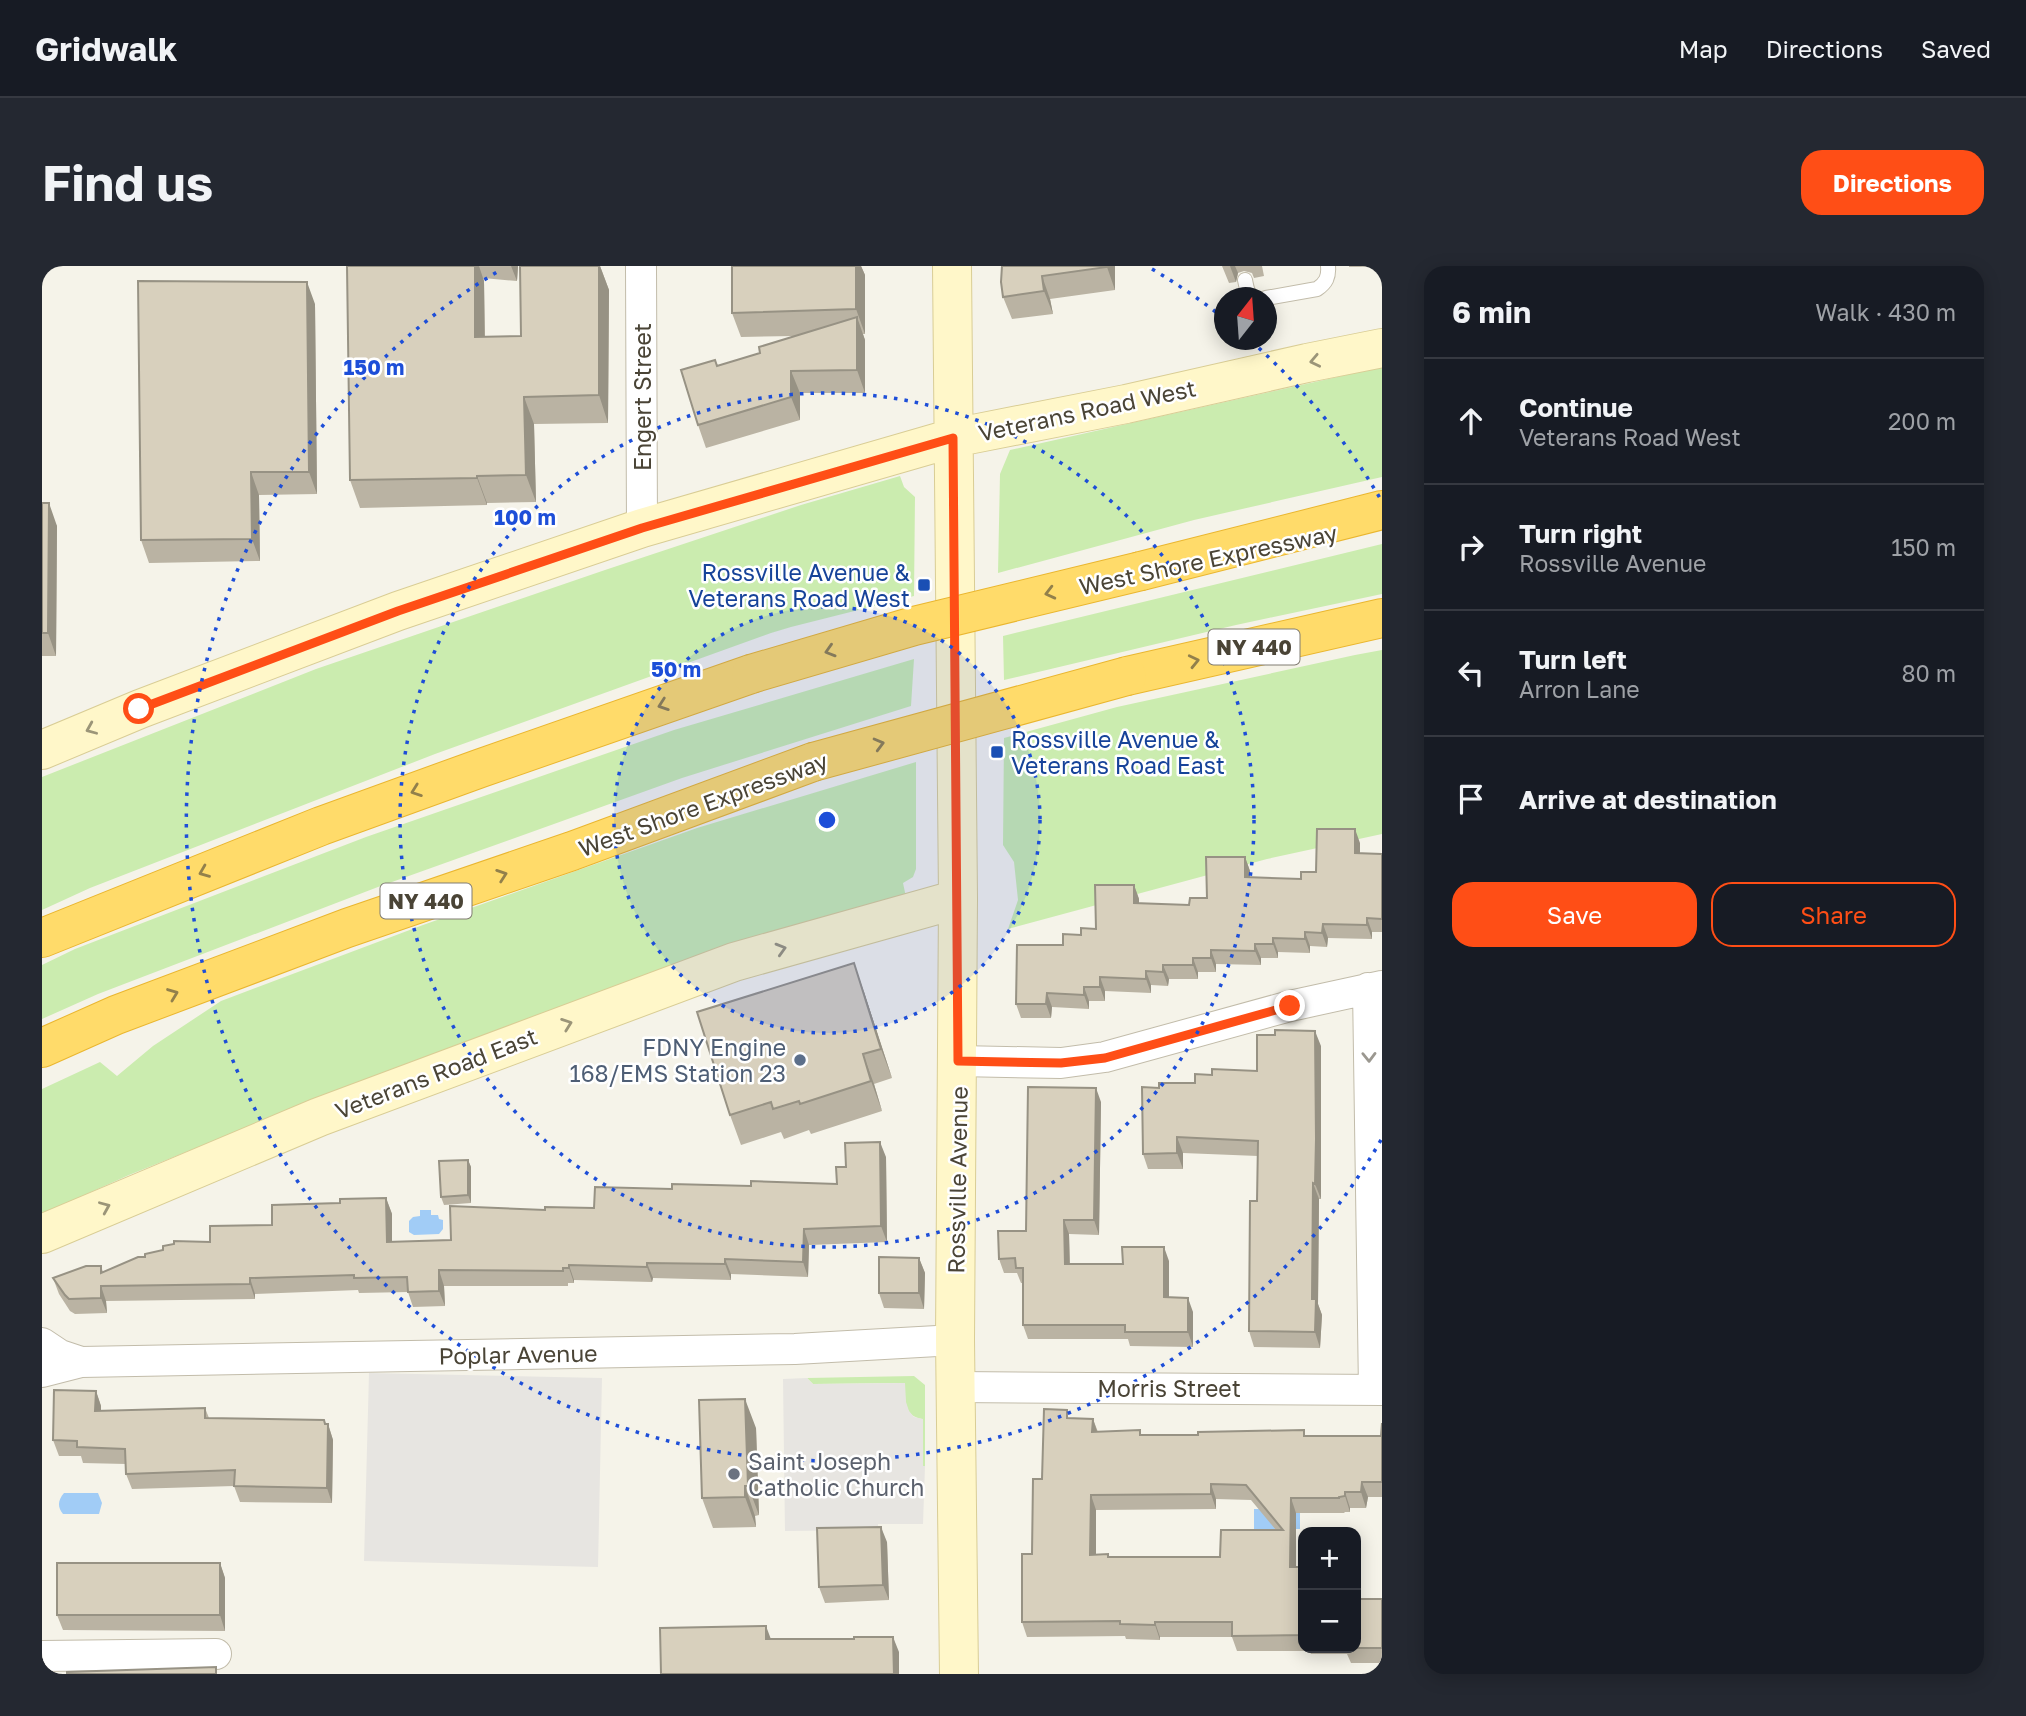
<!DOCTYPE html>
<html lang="en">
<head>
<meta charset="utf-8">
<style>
  :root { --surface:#171b24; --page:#242831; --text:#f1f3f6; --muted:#9ea1a6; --line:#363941; --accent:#ff4e16 }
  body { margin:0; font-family:"Golos Text",sans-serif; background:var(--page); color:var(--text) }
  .controls { position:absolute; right:21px; bottom:21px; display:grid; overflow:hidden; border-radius:14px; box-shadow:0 4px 18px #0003 }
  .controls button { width:63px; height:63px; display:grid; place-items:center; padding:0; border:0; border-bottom:2px solid var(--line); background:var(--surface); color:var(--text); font:35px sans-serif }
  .compass { position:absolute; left:1172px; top:21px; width:63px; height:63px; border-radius:50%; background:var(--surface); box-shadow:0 4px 18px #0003; rotate:17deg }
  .stop { position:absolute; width:21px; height:21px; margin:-16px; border:5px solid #ff4e16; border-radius:50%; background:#fff }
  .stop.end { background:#ff4e16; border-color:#fff; box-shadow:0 2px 7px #0008 }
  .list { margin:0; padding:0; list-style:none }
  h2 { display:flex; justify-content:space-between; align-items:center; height:91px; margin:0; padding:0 28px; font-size:30px }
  h2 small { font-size:23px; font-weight:400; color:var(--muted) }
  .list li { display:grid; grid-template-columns:46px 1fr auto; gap:21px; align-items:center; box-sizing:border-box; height:126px; padding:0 28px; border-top:2px solid var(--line) }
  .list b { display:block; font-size:26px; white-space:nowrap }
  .list p { margin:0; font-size:23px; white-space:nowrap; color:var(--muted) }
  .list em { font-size:23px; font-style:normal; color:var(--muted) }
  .actions { display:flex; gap:14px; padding:21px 28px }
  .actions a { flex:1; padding:16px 0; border:2px solid var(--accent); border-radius:21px; text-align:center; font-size:24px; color:var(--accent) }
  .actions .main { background:var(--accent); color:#fff }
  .icon { flex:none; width:38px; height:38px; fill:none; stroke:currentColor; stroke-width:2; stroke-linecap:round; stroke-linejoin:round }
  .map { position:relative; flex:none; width:1340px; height:1408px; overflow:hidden; border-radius:21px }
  header { display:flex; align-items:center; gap:42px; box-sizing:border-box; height:98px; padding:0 35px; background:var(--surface); border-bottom:2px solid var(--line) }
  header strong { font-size:33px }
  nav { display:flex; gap:38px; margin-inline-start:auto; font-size:24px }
  .intro { display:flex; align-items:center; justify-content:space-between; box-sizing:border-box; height:168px; padding:0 42px }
  h1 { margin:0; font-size:49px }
  .button { padding:18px 32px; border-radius:21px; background:var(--accent); color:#fff; font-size:24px; font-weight:700 }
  main { display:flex; gap:42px; padding:0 42px }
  aside { flex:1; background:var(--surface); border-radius:21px; box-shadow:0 4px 18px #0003 }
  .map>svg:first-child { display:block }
  .green { fill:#cbecaf }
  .parking { fill:#e7e5e1 }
  .water { fill:#a1ccf6 }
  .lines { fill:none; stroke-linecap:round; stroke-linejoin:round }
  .lane-casing { stroke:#c2bcaa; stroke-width:16 }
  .street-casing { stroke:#c2bcaa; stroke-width:32 }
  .secondary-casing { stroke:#d9cd95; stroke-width:40 }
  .highway-casing { stroke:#eab62f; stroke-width:40 }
  .lane { stroke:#fff; stroke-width:14 }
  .street { stroke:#fff; stroke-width:30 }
  .secondary { stroke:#fff7c9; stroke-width:38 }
  .highway { stroke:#ffdb6a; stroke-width:38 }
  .highway-bridge-casing { stroke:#eab62f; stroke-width:40; stroke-linecap:butt }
  .highway-bridge { stroke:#ffdb6a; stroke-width:38 }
  .wall { fill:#bab3a3; fill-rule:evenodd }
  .shaded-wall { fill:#979284 }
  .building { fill:#d8d0bd; stroke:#979284; stroke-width:2; fill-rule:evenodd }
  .oneway { stroke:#9b9578 }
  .oneway2 { stroke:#92804b }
  .oneway3 { stroke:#9b9890 }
  .route { stroke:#ff4e16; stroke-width:9 }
  .ring { fill:none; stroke:#1d4ed8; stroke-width:3.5; stroke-dasharray:3.5 7 }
  .transit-dot { fill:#1a4fb4; stroke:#fff; stroke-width:2.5 }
  .service-dot { fill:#5c6f8a; stroke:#fff; stroke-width:2.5 }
  .worship-dot { fill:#6b7280; stroke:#fff; stroke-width:2.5 }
  .labels { text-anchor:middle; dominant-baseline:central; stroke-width:5; stroke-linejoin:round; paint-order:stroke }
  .shield { fill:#fff; stroke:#807c72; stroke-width:2 }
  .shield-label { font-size:21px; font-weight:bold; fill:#4a4436 }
  .street-label { font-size:23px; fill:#4a4436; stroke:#fff }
  .transit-label { font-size:23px; fill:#164399; stroke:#fff; text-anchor:end }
  .service-label { font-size:23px; fill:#4e5e75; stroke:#fff; text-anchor:end }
  .worship-label { font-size:23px; fill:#5b616d; stroke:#fff; text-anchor:start }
  .centre { fill:#1d4ed8; stroke:#fff; stroke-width:3.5 }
  .ring-label { font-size:21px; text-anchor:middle; font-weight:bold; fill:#1d4ed8; stroke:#fff; stroke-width:5; stroke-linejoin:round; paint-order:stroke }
</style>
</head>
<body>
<header>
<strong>Gridwalk</strong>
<nav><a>Map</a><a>Directions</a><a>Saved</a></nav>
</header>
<div class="intro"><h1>Find us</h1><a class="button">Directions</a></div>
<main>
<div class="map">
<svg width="1340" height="1408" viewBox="0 0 1340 1408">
  <rect width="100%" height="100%" fill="#f5f3e9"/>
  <path class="green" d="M1340 101V211L1152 254 956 307 958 208 968 184Z
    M858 210 862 221 873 231 872 330 749 361 729 367 393 488 48 622 0 644V511L274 403 563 304 759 239Z
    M1340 278V328L1194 359 962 414 961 370Z
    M1340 384V568L1225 593 966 663 976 634 972 596 961 579 962 472 1075 441 1313 389Z
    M872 393 869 440 640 512 336 621 56 728 0 753V699L33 683 324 571 632 464Z
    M874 496V603L871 611 861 617 864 631 588 715 345 805 87 909 0 948V823L58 796 75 810 111 780 179 735 381 659 655 562Z
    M872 1110 883 1119V1200H881L880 1153C861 1150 863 1132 863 1117L771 1118 765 1112Z"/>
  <path class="parking" d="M327 1107 560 1112 556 1301 322 1295Z
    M765 1112 771 1118 863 1117 864 1136 867 1145 872 1151 881 1153V1200H883L881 1258H836V1264L743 1265 741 1113Z"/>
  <path class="water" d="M378 944H389V949H396L397 953 401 954V963L397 968 372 969 367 966V955L371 951 378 950Z
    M22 1227H56L60 1237 57 1248H21C15 1241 16 1234 22 1227Z
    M1212 1243H1258V1263H1212Z"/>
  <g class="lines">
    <defs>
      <path id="lane" d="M1203 14C1205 23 1205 29 1214 32
        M1224 32 1275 23C1284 17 1287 11 1286 0"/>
      <path id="street" d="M599 0 600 262
        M1326 722 1332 1124
        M916 795 1019 797 1063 791 1248 740 1340 720
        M0 1077 18 1089 39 1096
        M0 1106 39 1096 753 1083 913 1074
        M914 1121 1340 1124
        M0 1390 174 1388"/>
      <path id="secondary" d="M910 0 916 633 913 1074 917 1408
        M0 484 98 443 356 345 600 262 911 172 1084 138 1265 97 1340 82
        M0 968 277 851 692 696 916 633"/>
      <path id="highway" d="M1099 305 1340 244
        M1085 410 1340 352
        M0 672 279 560 439 502 709 408
        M0 782 74 749 305 662 530 585 771 496"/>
    </defs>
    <use href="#lane" class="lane-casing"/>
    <use href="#street" class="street-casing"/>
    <use href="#secondary" class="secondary-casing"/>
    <use href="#highway" class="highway-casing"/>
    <use href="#lane" class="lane"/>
    <use href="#street" class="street"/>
    <use href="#secondary" class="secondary"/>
    <use href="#highway" class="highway"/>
    <defs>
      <path id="highway-bridge" d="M709 408 872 360 1099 305
        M771 496 1085 410"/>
    </defs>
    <use href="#highway-bridge" class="highway-bridge-casing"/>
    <use href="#highway-bridge" class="highway-bridge"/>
  </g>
  <path class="wall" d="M305 0H476L475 15 441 12 442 15 443 71 479 70 478 0H558L567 24 566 157 492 158 494 236 445 237V239L318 242 308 214Z
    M690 0H819L823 9V68H821L823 74V127H758V154L664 182 656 159 675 100 718 87 753 70 699 71 690 47Z
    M1073 0V24L1008 33 1011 48 970 53 961 31 959 16Z
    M1180 0H1220L1222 10 1212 12 1210 7 1202 5 1196 7 1194 16 1187 17Z
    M1307 0H1340V1H1307Z
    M273 38 275 228 217 229 218 295 107 297 99 274Z
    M0 237 15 260 14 390H0Z
    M1318 577V587L1340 588V666H1330V673L1286 672 1285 681 1268 680V687L1236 686V692H1219V699L1174 698V706H1156V713H1127L1126 720 1109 719V727L1063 725V735H1047V743L1010 741 1009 752H979L974 738 1021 679 1039 669 1054 663 1092 619 1097 633V637L1147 639 1165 632 1203 591 1208 605V611L1259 613 1274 606Z
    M822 726 850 812 832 818 840 845 769 868 767 864 742 873 739 866 699 879 688 849Z
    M1279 780V933H1277L1276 1038 1280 1049 1278 1082 1212 1081 1207 1065 1215 935 1216 890 1141 887V903H1106L1101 888 1117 822 1153 817 1170 809 1215 805Z
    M1059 836 1057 969 1027 968 1028 998H1081L1127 995V1031L1151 1046V1081L1088 1080 1086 1073H986L981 1059V1017H979L975 1007H962L957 993 984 965Z
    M844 891 845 976 767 979 766 1011 689 1008V1014L611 1012 610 1016 532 1014V1017H526V1020H402L403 1040 371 1041 366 1026 317 1027 316 1024 213 1028V1033L64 1035 65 1047 33 1048 28 1045 17 1028 11 1012 59 1000 61 1006 103 991 168 976 230 959 298 937 344 932 350 948V976L409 974 503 944 552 942 630 923 795 918 804 901Z
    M426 894 429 901V937L402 939 399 931Z
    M877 992 883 1007 882 1043 842 1042 837 1027Z
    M54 1125 59 1140V1145L163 1142 167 1152 282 1154 284 1158H286L291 1174 290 1237 198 1236 192 1220 90 1223 84 1208V1198L41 1197 39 1190H17L11 1174Z
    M1028 1152 1051 1153 1056 1166 1100 1169 1339 1170 1340 1157V1231H1326L1324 1242H1308V1246H1302L1303 1247H1254V1301H1261V1382H1314L1340 1333V1397H1309L1305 1388H1269L1267 1385H1195L1190 1371H1118V1374L1084 1373 1083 1370 985 1371 980 1356 990 1288 1000 1213ZM1174 1233 1209 1234 1234 1264 1178 1291H1067L1066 1288 1054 1289V1244L1174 1243Z
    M714 1162 717 1249 713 1250 714 1261 671 1262 660 1232Z
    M845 1276 847 1334 783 1337 777 1321Z
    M178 1297 183 1312V1365L21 1364 15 1349Z"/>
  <path class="shaded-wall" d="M433 0H437L442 15 443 98 433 71Z
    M469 0H476L475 15Z
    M557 0H558L567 24 566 157 557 129Z
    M814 0H819L823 9V68L814 43Z
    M1065 0H1073V24L1065 1Z
    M1188 0H1193L1196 7 1194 16Z
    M1000 10 1008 33 1011 48 1002 25Z
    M265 16 273 38 275 228 267 206Z
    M815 51 823 74V127L815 104Z
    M749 105 758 127V154L749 131Z
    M482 131 492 158 494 236 484 209Z
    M209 206 217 229 218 295 210 273Z
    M435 210 445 237V239L435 212Z
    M7 237 15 260 14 390 6 367Z
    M1313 563 1318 577V601L1313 587Z
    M1203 591 1208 605V625L1203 611Z
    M1092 619 1097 633V651L1092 637Z
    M1325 652 1330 666V673L1325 659Z
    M1281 658 1286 672 1285 681 1280 667Z
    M1263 666 1268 680V687L1263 673Z
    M1231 672 1236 686V692L1231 678Z
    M1213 678 1219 692V699L1213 685Z
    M1169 684 1174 698V706L1169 692Z
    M1151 692 1156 706V713L1151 699Z
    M812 697 822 726 850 812 839 783Z
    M1121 699 1127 713 1126 720 1121 706Z
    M1104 705 1109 719V727L1104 713Z
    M1058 711 1063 725V735L1058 721Z
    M1042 721 1047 735V743L1042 729Z
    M1005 727 1010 741 1009 752 1004 738Z
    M1273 765 1279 780V933L1273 918Z
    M821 788 832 818 840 845 829 815Z
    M1054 822 1059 836 1057 969 1052 954Z
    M1135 871 1141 887V903L1135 887Z
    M838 876 844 891 845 976 839 960Z
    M426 894 429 901V937L426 929Z
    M1271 917 1277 933 1276 1038 1280 1049 1278 1082 1273 1066 1270 1033Z
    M344 932 350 948V991L345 976Z
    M1022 954 1027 968 1028 1012 1023 998Z
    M762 963 767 979 766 1011 761 996Z
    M1122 981 1127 995V1046L1122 1031Z
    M877 992 883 1007 882 1043 877 1027Z
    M683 993 689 1008V1014L683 998Z
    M605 997 611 1012 610 1016 605 1001Z
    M527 999 532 1014V1017L527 1002Z
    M397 1004 402 1020 403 1040 397 1025Z
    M208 1012 213 1028V1033L208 1018Z
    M59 1020 64 1035 65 1047 59 1032Z
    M1146 1032 1151 1046V1081L1146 1066Z
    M54 1125 59 1140V1160L53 1145Z
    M703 1133 714 1162 717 1249 706 1220Z
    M1051 1153 1056 1168 1050 1166Z
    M282 1154 286 1163V1158L291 1174 290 1237 285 1222Z
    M1320 1216 1326 1231 1324 1242 1319 1226Z
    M1169 1218 1174 1233V1243L1169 1228Z
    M703 1220 713 1250 714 1261 703 1231Z
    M1303 1226 1308 1242V1246L1303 1230Z
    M1049 1229 1054 1244V1304L1048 1289Z
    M1249 1232 1254 1247V1316L1248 1301Z
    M839 1261 845 1276 847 1334 841 1319Z
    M178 1297 183 1312V1365L178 1349Z
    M1113 1356 1118 1371V1374L1113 1359Z
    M724 1360 730 1376 724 1373Z
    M851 1371 857 1386V1408H852Z"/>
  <path class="building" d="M305 0H433V71L479 70 478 0H557V129L482 131 484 209 435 210V212L308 214Z
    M690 0H814V43L690 47Z
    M960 0H1065V1L1000 10 1002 25 961 31 959 16Z
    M96 15 265 16 267 206H209L210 273 99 274Z
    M815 51V104L749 105V131L656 159 639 104 673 94 675 100 718 87 717 81Z
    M0 237H7L6 367H0Z
    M1275 563H1313V587L1340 588V653L1325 652V659L1281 658 1280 667 1263 666V673L1231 672V678H1213V685L1169 684V692H1151V699H1121V706L1104 705V713L1058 711V721H1042V729L1005 727 1004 738H974L975 679H1021V668L1039 669V662L1054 663 1053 619H1092V637L1147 639 1148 632H1165L1164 591H1203V611L1259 613V606H1274Z
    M812 697 839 783 821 788 829 815 758 838 757 835 731 843 729 836 688 849 655 746Z
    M1233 764 1273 765 1274 873 1273 918 1271 917 1270 1033H1274L1273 1066 1207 1065 1208 935H1215L1216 875 1135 871V887L1101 888 1100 821 1117 822V817H1153V808L1170 809V803L1215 805V769H1233Z
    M986 821 1054 822 1052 954H1022L1023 998H1081L1080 981H1122V1031L1146 1032V1066H1083V1059H981V1002H974L973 992 957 993 956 965H984Z
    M838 876 839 960 762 963 761 996 683 993V998L605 997V1001L527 999V1002H521V1005L397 1004V1025L366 1026 365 1011 312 1012V1009L208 1012V1018L59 1020V1032L27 1033 23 1029 11 1012 44 1000H59V1007L96 991H103V988L121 984V980L132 978V975L168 976V960L230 959V939L298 937V933L344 932 345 976 409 974 408 940 503 944V941L552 942 553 921 630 923V918L709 920V915L795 918 794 901H804L803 877Z
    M426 894V929L399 931 397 895Z
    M837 991 877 992V1027H837Z
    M12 1124 54 1125 53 1145 163 1142V1152L282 1154 283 1158H286L285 1222 192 1220 193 1204 84 1208 83 1183 35 1181V1175L11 1174Z
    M703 1133 706 1220H703V1231L660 1232 657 1134Z
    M1002 1143 1025 1144V1152L1051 1153 1050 1166 1098 1164V1169H1156V1166L1262 1164V1170H1339L1340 1157V1216H1320L1319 1226H1303V1230L1297 1231V1232H1249L1248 1301H1261V1369L1190 1370V1356H1113V1359L1078 1358V1355L980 1356V1288H990L991 1213H1000ZM1169 1218 1204 1219 1241 1264H1179L1178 1291H1066V1288L1048 1289 1049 1229 1169 1228Z
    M839 1261 841 1319 777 1321 775 1262Z
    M15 1297H178V1349H15Z
    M1314 1333H1340V1382H1303H1314Z
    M724 1360V1373H812V1371H851L852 1408H619L618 1362Z
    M174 1401V1408H25V1406Z"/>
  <defs><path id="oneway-chevron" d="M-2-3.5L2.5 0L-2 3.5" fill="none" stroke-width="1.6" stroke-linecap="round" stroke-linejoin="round" transform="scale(1.75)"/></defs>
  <g class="oneway">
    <use href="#oneway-chevron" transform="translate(1273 95) rotate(168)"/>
    <use href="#oneway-chevron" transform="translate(49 463) rotate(157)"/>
    <use href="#oneway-chevron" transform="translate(739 683) rotate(-16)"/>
    <use href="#oneway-chevron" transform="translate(525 758) rotate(-20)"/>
    <use href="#oneway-chevron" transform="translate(63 941) rotate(-23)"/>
  </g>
  <g class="oneway2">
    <use href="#oneway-chevron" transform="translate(1008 327) rotate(166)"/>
    <use href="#oneway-chevron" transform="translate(788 385) rotate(163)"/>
    <use href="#oneway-chevron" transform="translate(1152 395) rotate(-13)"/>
    <use href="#oneway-chevron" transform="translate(621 439) rotate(161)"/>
    <use href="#oneway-chevron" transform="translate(837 478) rotate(-15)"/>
    <use href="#oneway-chevron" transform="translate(374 525) rotate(160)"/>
    <use href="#oneway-chevron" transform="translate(162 606) rotate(158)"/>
    <use href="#oneway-chevron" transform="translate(460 609) rotate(-19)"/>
    <use href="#oneway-chevron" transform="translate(131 728) rotate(-21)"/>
  </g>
  <use class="oneway3" href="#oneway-chevron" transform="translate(1327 791) rotate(89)"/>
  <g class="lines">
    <path class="route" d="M97 443 356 345 600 262 911 172 916 795 1019 797 1063 792 1248 740"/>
  </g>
  <circle cx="785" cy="554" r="213" fill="#1d4ed8" fill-opacity=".12"/>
  <g class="ring">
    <circle cx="785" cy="554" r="213"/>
    <circle cx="785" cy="554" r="427"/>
    <path d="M1339 874A640 640 0 1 1 460 3M1110 3A640 640 0 0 1 1179 50M1209 75A640 640 0 0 1 1339 234"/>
  </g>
  <g class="transit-dot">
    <rect x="875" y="312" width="14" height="14" rx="3.5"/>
    <rect x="948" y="479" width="14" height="14" rx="3.5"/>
  </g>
  <circle class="service-dot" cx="758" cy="794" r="7"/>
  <circle class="worship-dot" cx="692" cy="1208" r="7"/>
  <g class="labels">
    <g class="shield">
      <rect x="1166.5" y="363.5" width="91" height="35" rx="5"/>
      <rect x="338.5" y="617.5" width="91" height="35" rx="5"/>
    </g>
    <g class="shield-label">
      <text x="1212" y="381">NY 440</text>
      <text x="384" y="635">NY 440</text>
    </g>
    <g class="street-label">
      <text transform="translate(600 131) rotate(-90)">Engert Street</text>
      <text transform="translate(1045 144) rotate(-12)">Veterans Road West</text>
      <text transform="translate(1166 293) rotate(-12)">West Shore Expressway</text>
      <text transform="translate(661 538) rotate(-20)">West Shore Expressway</text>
      <text transform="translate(394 807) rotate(-21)">Veterans Road East</text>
      <text transform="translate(915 914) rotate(-89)">Rossville Avenue</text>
      <text transform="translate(476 1088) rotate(-1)">Poplar Avenue</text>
      <text x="1127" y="1122">Morris Street</text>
    </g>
    <g class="transit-label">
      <text x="868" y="306">Rossville Avenue &amp;<tspan x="868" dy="26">Veterans Road West</tspan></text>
      <text x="969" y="473" text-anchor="start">Rossville Avenue &amp;<tspan x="969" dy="26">Veterans Road East</tspan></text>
    </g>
    <g class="service-label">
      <text x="744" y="781">FDNY Engine<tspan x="744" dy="26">168/EMS Station 23</tspan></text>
    </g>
    <g class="worship-label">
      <text x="706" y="1195">Saint Joseph<tspan x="706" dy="26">Catholic Church</tspan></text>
    </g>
  </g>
  <circle cx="785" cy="554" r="10" class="centre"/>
  <g class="ring-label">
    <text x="332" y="109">150 m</text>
    <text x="483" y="259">100 m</text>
    <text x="634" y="411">50 m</text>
  </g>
</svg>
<div class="controls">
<button>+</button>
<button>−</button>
</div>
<svg class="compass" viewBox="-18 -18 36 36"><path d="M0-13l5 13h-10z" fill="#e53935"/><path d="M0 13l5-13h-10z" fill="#9ea1a6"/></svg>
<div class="stop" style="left:97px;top:443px"></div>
<div class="stop end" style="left:1248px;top:740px"></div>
</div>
<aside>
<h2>6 min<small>Walk · 430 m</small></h2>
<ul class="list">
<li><svg class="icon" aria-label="ahead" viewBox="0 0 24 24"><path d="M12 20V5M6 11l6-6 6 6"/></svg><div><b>Continue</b><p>Veterans Road West</p></div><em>200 m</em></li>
<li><svg class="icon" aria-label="right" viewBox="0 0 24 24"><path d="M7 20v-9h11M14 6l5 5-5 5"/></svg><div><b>Turn right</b><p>Rossville Avenue</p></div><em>150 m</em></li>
<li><svg class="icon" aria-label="left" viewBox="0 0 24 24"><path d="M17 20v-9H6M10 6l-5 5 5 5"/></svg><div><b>Turn left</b><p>Arron Lane</p></div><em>80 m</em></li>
<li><svg class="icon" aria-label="arrive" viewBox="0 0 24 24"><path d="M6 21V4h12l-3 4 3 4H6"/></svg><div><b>Arrive at destination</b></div></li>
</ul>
<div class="actions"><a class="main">Save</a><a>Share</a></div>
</aside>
</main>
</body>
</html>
